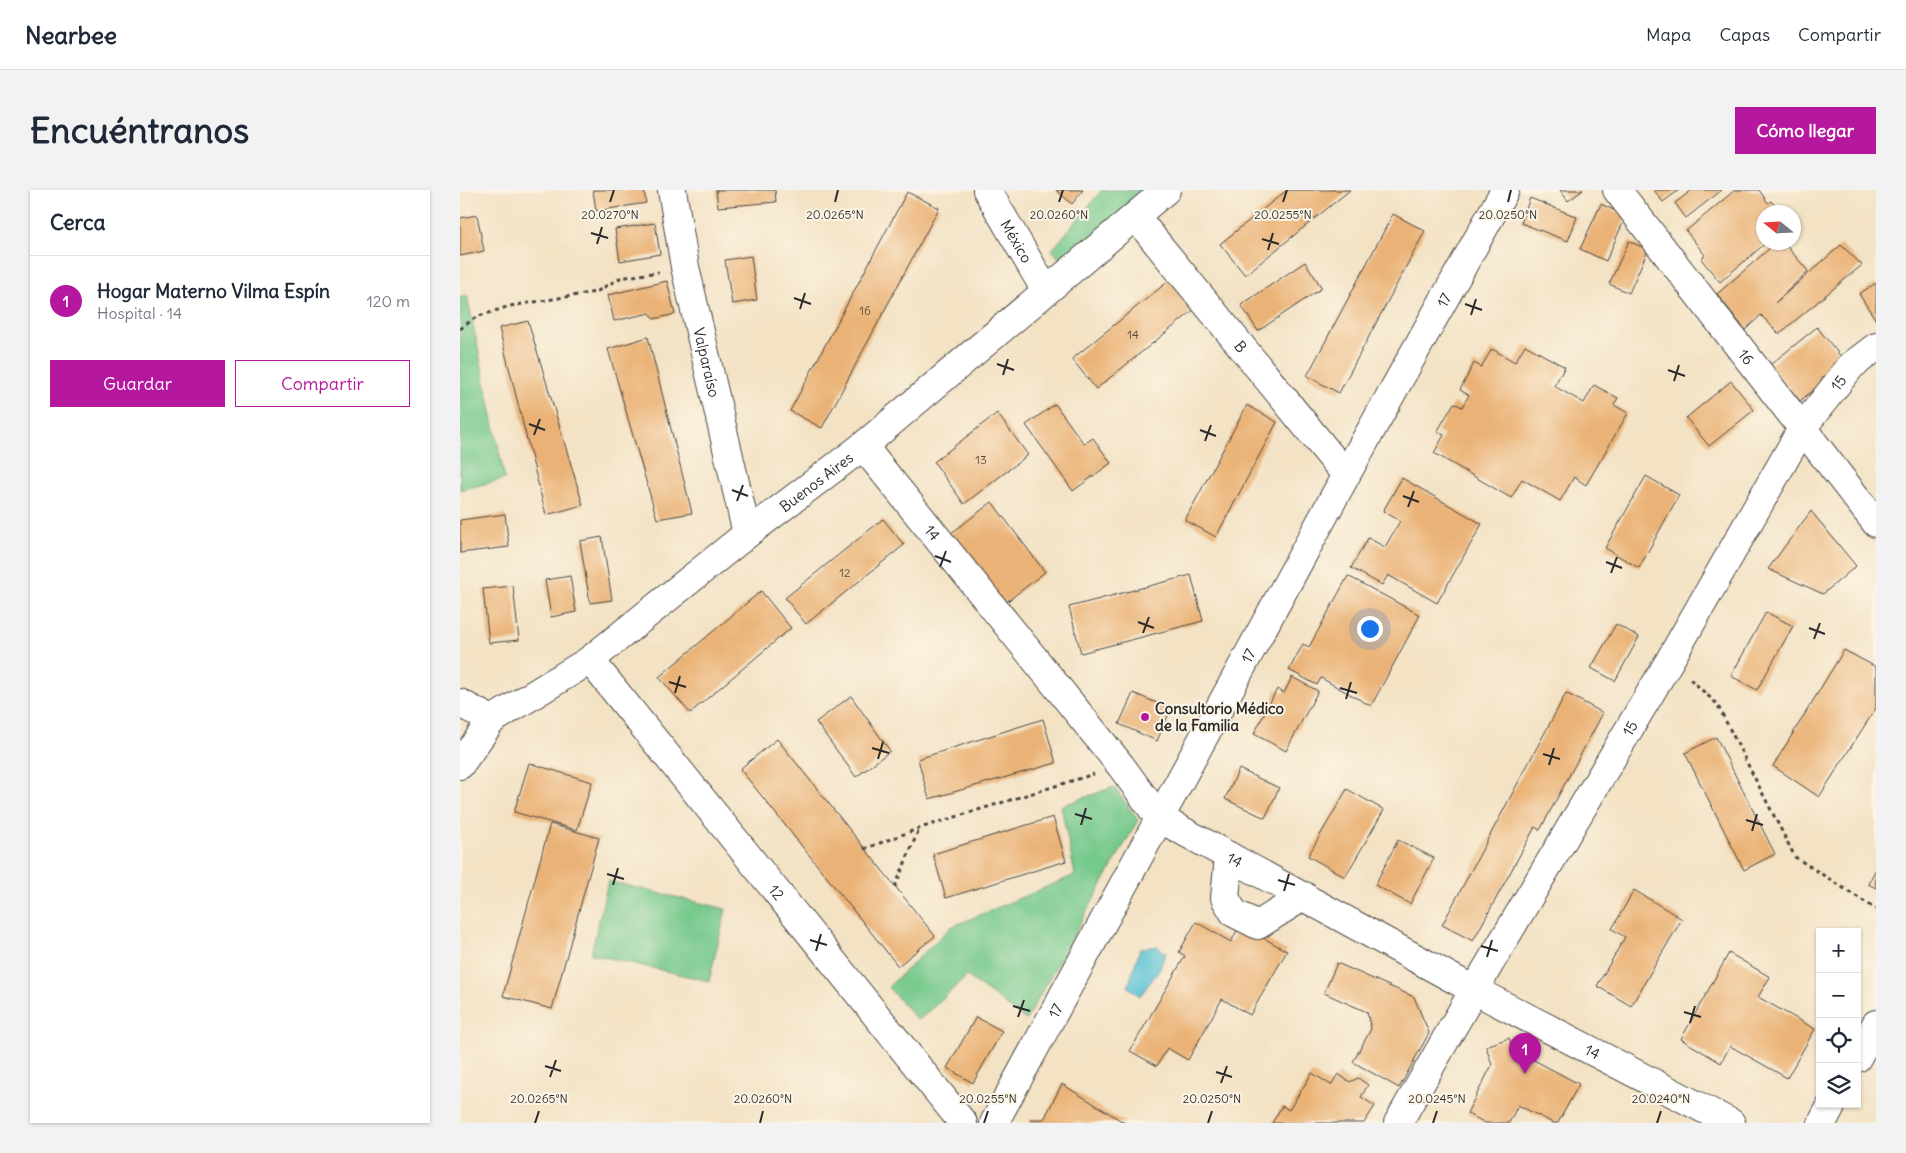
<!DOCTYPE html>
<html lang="es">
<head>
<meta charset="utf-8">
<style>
  :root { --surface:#fff; --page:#f2f2f3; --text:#1f2937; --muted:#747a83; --line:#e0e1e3; --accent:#b5179e }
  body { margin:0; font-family:Delius,sans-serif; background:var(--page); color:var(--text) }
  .controls { position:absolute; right:15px; bottom:15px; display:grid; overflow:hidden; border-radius:0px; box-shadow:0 1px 4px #0004 }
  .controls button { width:45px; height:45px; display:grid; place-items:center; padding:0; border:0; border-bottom:1px solid var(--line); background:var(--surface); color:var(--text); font:25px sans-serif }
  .compass { position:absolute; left:1296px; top:15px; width:45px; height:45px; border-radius:50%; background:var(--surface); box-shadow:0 1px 4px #0004; rotate:288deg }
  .you { position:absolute; left:909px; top:438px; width:18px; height:18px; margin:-12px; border:4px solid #fff; border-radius:50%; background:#1a73e8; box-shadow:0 0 0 8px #1a73e833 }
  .badge { display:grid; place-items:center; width:32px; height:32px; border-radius:50%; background:var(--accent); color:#fff; font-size:16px; font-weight:700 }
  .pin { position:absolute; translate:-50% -41px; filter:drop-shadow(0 1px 2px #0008) }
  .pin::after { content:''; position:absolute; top:26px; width:18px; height:15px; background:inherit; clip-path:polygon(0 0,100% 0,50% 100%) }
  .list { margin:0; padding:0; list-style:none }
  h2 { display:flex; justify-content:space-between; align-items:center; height:65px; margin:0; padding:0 20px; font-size:21px }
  h2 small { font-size:16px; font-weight:400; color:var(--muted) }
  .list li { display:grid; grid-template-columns:32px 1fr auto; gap:15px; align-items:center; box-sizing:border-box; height:90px; padding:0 20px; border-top:1px solid var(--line) }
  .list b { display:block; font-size:19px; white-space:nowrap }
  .list p { margin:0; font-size:16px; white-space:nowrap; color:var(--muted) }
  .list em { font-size:16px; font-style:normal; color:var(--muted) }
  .actions { display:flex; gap:10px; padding:15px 20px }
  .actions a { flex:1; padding:11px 0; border:1px solid var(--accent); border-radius:0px; text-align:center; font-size:18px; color:var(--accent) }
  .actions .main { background:var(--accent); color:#fff }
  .icon { flex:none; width:28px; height:28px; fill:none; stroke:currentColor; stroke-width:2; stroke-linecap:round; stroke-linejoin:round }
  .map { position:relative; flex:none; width:1416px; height:933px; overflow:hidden; border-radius:0px }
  header { display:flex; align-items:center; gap:30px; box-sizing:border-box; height:70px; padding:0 25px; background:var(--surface); border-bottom:1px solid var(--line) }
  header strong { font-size:24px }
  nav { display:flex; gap:28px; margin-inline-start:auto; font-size:18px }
  .intro { display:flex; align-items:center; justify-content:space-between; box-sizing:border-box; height:120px; padding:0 30px }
  h1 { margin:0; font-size:35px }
  .button { padding:12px 22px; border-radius:0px; background:var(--accent); color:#fff; font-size:18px; font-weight:700 }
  main { display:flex; gap:30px; padding:0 30px }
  aside { flex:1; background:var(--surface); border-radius:0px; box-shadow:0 1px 4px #0004 }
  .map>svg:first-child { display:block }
  .green { fill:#76c98d; stroke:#507a5c }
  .water { fill:#59c2d5; stroke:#427680 }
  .building { fill:#eab276 }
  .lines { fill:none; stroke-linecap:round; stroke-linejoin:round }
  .minor-casing { stroke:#494642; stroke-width:30 }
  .path { stroke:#494642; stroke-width:3; stroke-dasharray:4 4; stroke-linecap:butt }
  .minor { stroke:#fff; stroke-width:28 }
  .ticks { fill:none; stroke:#2b2b2b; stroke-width:2 }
  .poi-dot { fill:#b5179e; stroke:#fcf5e5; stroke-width:2 }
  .labels { text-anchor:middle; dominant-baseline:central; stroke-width:4; stroke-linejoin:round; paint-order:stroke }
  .number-label { font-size:12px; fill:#5b4d3e }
  .street-label { font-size:15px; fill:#2b2b2b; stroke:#fcf5e5 }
  .poi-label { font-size:15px; font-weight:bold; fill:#2b2b2b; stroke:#fcf5e5; text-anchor:start }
  .ticks-label { font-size:12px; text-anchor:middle; fill:#2b2b2b; stroke:#fcf5e5; stroke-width:4; stroke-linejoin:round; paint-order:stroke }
</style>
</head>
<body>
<header>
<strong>Nearbee</strong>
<nav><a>Mapa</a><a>Capas</a><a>Compartir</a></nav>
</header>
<div class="intro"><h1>Encuéntranos</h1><a class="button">Cómo llegar</a></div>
<main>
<aside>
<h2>Cerca<small></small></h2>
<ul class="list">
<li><span class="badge">1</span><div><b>Hogar Materno Vilma Espín</b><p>Hospital · 14</p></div><em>120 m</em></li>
</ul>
<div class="actions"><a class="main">Guardar</a><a>Compartir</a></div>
</aside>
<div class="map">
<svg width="1416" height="933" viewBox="0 0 1416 933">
  <rect width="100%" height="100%" fill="#fcf5e5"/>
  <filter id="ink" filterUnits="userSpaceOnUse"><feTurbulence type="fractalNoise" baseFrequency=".02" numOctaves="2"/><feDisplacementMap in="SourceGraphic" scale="10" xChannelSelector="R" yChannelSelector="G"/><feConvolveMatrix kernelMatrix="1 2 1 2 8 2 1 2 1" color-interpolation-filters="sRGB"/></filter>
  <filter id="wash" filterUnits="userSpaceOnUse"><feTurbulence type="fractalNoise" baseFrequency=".0096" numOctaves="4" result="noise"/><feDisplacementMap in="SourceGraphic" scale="20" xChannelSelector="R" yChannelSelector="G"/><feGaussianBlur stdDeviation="1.12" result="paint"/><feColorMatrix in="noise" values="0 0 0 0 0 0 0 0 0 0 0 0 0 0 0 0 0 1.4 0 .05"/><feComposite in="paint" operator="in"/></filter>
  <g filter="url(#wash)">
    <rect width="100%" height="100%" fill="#f3e2c4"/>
    <path class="green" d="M642 0H686L602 72 592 60Z
      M7 105 45 289 0 300V106Z
      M654 597 678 630 566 830 507 786 458 831 428 797 491 737 615 685 601 616Z
      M148 691 266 719 249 791 131 764Z"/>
    <path class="water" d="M697 756 706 763 698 782 680 806 668 797 680 759Z"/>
    <g id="blocks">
      <path class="building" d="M133 0H184L186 13 136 21Z
        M256 0H315L316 12 258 17Z
        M596 0H623L612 14Z
        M827 0H890L785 85 760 54Z
        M1100 0H1123L1108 11Z
        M1194 0H1219L1203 12Z
        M1232 0H1262L1226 28 1215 13Z
        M1275 0H1299L1308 13 1311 11 1321 22H1304V52H1307L1260 92 1241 69 1245 65 1226 41Z
        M447 2 479 18 362 238 330 221Z
        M1070 8 1117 27 1108 51 1061 33Z
        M1141 14 1166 26 1146 71 1120 59Z
        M933 24 965 41 879 203 847 186Z
        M17 25 24 61 0 66V28Z
        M195 33 200 64 160 71 155 39Z
        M1169 51 1188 60 1169 103 1149 94Z
        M1317 52H1323L1348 81 1315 113 1381 55 1402 75 1319 144 1301 125 1285 140 1257 104Z
        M291 66 297 110 272 114 265 70Z
        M845 72 862 98 798 141 781 115Z
        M711 89 735 119 636 199 612 169Z
        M207 91 215 124 194 129 190 123 154 131 148 105Z
        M1416 93V130L1399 104Z
        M68 131 123 315 86 325 39 138Z
        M1357 137 1386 173 1340 211 1310 175Z
        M188 147 232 323 197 329 148 159Z
        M1065 155 1105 177 1094 196 1124 213 1134 195 1158 208 1154 215 1168 223 1126 295 1114 287 1100 311 1062 289 1051 308 974 263 984 245 977 242 994 213 1002 217 1009 205 1000 200 1014 173 1021 177 1032 159 1055 172Z
        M1271 191 1294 220 1249 256 1226 228Z
        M595 214 624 254 633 248 651 273 613 301 566 235Z
        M787 215 817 232 756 347 725 330Z
        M537 223 568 265 504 314 474 272Z
        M1186 286 1219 305 1179 378 1145 358Z
        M942 288 1022 334 977 413 928 385 922 395 891 378 908 348 925 357 940 331 923 321Z
        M532 312 585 382 544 414 490 344Z
        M1351 321 1396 376 1363 404 1308 379Z
        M45 324 49 357 0 363V330Z
        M423 329 444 355 346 434 325 408Z
        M142 347 152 410 130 413 120 351Z
        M731 385 743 431 621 463 609 417Z
        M110 386 116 422 91 427 85 390Z
        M888 386 960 425 911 516 861 488 857 495 829 480 843 454 849 457Z
        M53 396 59 450 29 453 23 399Z
        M301 401 331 438 230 523 199 487Z
        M1306 422 1333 436 1297 500 1271 486Z
        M1156 434 1179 447 1155 491 1131 478Z
        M1384 460 1416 477V518L1359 607 1313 576Z
        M832 487 858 501 826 561 794 544 817 499 824 503Z
        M673 503 711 519 697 551 659 534Z
        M1106 503 1143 523 1080 640 1075 637 1013 751 982 735Z
        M391 506 430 561 396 587 356 532Z
        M583 529 596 573 469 609 458 569Z
        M1256 547 1315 664 1284 680 1225 563Z
        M317 549 475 746 438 776 280 579Z
        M69 573 132 592 117 640 54 622Z
        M779 579 819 598 805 628 765 609Z
        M887 599 924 620 885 687 848 666Z
        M593 627 606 671 486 708 473 664Z
        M90 634 139 648 92 819 43 806Z
        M938 650 974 668 950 714 915 695Z
        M1416 679V698L1408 694Z
        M1174 700 1222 729 1171 816 1137 796 1165 747 1152 739Z
        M736 732 771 752 780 735 827 761 790 825 762 809 728 870 707 858 697 876 670 861 725 766 719 762Z
        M1269 763 1310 787 1298 807 1355 839 1327 888 1270 856 1261 873 1221 849Z
        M877 773 954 807 969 843 939 898 893 872 911 839 907 822 864 803Z
        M516 827 542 841 513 893 487 878Z
        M1049 848 1053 859 1119 894 1098 933H1093L1058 915 1049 933H1025L1007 923 1032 875 1026 856Z
        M852 883 871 895 878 884 890 892 898 888 908 895 901 907 915 916 904 933H812L822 916 829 920Z
        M602 894 665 933H570L571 929H584Z"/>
    </g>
  </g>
  <g filter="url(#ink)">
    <use href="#blocks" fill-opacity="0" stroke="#494642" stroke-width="1"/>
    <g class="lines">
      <defs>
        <g id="minor">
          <path id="s1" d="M212 0 225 77 287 344"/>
          <path id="s2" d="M527 0 586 101"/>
          <path id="s3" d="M1157 0 1416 333"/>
          <path id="s4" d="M675 26 886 285"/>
          <path id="s5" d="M403 256 661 576 699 628 1014 800 1271 933"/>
          <path id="s6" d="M130 470 503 933"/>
          <path d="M0 513 32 530"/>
          <path id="s7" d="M0 575 32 530 130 470 287 344 403 256 706 0"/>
          <path d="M769 666 765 708 774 723 798 735 844 706"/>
          <path d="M1397 868 1416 834"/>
          <path id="s8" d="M534 933 886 285 1045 0"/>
          <path id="s9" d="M938 933 1014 800 1210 470 1343 237 1391 176 1416 157"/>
          <path d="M1362 933 1372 914"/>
        </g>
      </defs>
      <use href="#minor" class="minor-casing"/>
      <path class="path" d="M0 139 16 127 50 116 136 102 160 88 199 82
        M1230 489 1257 514 1335 667 1416 719
        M404 659 460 638 634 584
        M435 697 459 639"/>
      <use href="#minor" class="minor"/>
    </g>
  </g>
  <path class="ticks" d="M150 12 154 0M375 12 378 0M599 12 603 0M823 12 827 0M1048 12 1051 0M131 43 148 48M802 49 819 54M137 54 142 37M808 60 813 43M334 108 351 114M1005 114 1022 120M340 119 345 103M1011 125 1016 109M537 174 554 180M1208 180 1225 186M543 185 548 169M1214 191 1219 175M69 234 85 240M740 240 756 246M74 245 80 229M745 251 751 235M272 300 288 306M943 306 959 312M277 311 283 295M948 317 954 301M475 366 491 372M1146 372 1162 378M480 377 486 361M1151 383 1157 367M678 432 694 438M1349 438 1365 444M683 443 689 427M1354 449 1360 433M209 492 226 497M880 498 897 503M215 503 220 486M886 509 891 492M412 558 429 563M1083 564 1100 569M418 569 423 552M1089 575 1094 558M615 624 632 629M1286 630 1303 635M621 635 626 618M1292 641 1297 624M147 684 164 689M818 690 835 695M153 695 158 678M824 701 829 684M350 750 367 755M1021 756 1038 761M356 761 361 744M1027 767 1032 750M553 816 570 821M1224 822 1241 827M558 827 564 810M1230 833 1235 816M85 876 101 881M756 882 772 887M90 887 96 870M761 893 767 876M75 933 79 921M300 933 303 921M524 933 528 921M748 933 752 921M973 933 977 921M1197 933 1201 921"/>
  <circle class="poi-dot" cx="685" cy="527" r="5"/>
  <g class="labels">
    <g class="number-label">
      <text x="405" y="120">16</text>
      <text x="673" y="144">14</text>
      <text x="521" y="269">13</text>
      <text x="385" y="382">12</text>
    </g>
    <g class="street-label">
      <text stroke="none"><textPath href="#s2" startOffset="59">México</textPath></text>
      <text stroke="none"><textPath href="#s8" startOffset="938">17</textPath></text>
      <text stroke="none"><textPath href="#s4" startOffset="168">B</textPath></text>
      <text stroke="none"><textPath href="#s3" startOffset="211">16</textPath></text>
      <text stroke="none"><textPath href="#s1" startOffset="176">Valparaíso</textPath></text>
      <text stroke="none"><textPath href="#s9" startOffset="862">15</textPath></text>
      <text stroke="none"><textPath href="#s7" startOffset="458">Buenos Aires</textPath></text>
      <text stroke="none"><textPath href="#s5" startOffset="111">14</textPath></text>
      <text stroke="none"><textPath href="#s8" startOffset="532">17</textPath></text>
      <text stroke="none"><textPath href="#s9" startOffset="458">15</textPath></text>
      <text stroke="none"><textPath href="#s5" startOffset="562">14</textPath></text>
      <text stroke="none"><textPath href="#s6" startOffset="298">12</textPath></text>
      <text stroke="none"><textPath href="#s8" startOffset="128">17</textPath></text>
      <text stroke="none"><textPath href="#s5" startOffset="968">14</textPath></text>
    </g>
    <g class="poi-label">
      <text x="695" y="518">Consultorio Médico<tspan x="695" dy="17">de la Familia</tspan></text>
    </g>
  </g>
  <g class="ticks-label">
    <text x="150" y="29">20.0270°N</text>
    <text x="375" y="29">20.0265°N</text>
    <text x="599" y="29">20.0260°N</text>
    <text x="823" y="29">20.0255°N</text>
    <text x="1048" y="29">20.0250°N</text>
    <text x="79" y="913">20.0265°N</text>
    <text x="303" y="913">20.0260°N</text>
    <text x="528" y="913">20.0255°N</text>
    <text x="752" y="913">20.0250°N</text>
    <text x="1201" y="913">20.0240°N</text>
    <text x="977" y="913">20.0245°N</text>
  </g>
</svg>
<div class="controls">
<button>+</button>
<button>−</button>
<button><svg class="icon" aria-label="locate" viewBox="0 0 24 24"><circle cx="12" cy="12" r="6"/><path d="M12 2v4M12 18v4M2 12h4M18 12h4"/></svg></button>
<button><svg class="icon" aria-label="layers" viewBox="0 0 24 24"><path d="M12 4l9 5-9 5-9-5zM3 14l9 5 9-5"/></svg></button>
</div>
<svg class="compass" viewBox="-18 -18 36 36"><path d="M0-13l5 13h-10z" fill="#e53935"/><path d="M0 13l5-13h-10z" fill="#747a83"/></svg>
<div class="you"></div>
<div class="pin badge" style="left:1065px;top:884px">1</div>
</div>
</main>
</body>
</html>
